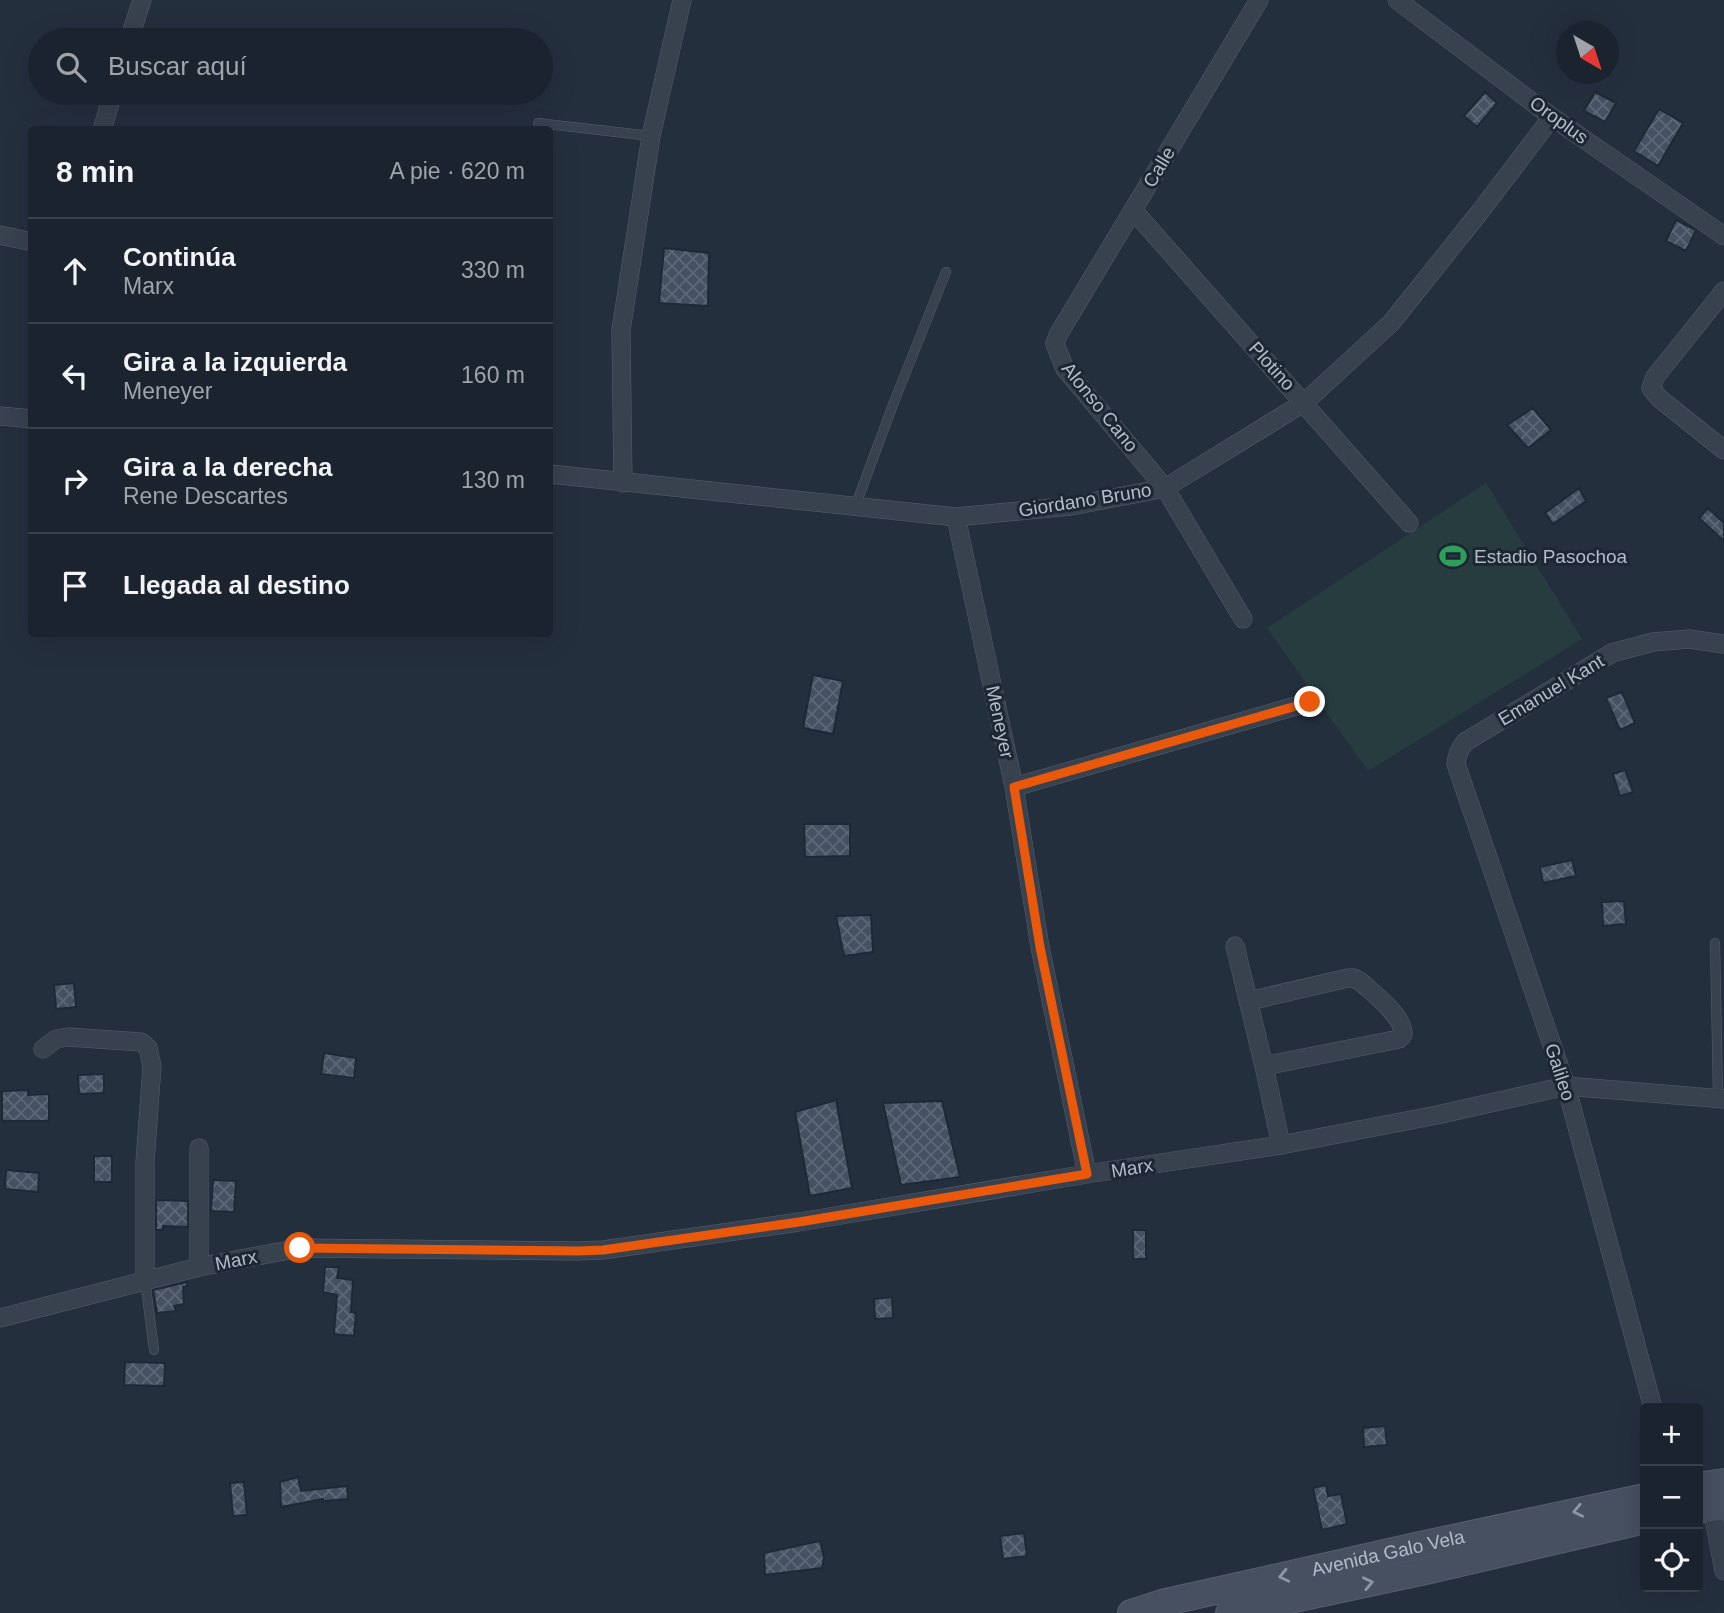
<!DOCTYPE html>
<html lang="es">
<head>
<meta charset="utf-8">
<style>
  :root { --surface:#1b232e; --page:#282f3a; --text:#f1f3f6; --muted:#a0a4aa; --line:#39404a }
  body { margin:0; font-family:Arial,sans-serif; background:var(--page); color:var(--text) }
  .controls { position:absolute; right:21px; bottom:21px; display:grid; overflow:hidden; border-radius:7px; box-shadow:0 7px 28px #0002 }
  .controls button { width:63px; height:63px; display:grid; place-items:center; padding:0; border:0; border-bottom:2px solid var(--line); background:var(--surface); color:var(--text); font:35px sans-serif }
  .compass { position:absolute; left:1556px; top:21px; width:63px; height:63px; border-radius:50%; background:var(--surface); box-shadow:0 7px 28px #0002; rotate:141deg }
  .stop { position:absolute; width:21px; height:21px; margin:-16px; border:5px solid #ea580c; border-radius:50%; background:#fff }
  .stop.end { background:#ea580c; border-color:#fff; box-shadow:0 2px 7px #0008 }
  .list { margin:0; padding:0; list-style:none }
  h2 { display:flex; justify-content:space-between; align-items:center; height:91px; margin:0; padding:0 28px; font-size:30px }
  h2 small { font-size:23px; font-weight:400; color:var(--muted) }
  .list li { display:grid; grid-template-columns:46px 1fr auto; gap:21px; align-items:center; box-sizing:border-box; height:105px; padding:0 28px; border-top:2px solid var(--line) }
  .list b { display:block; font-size:26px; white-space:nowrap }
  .list p { margin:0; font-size:23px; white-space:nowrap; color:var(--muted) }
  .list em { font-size:23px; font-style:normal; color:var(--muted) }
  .icon { flex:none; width:38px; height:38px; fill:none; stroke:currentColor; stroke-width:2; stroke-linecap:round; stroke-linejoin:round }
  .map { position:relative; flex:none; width:1724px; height:1613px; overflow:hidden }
  .search { position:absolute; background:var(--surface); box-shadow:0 7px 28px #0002; left:28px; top:28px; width:525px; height:77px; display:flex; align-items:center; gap:18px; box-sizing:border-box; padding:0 24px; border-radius:38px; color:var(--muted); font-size:26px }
  .panel { position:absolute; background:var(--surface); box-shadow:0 7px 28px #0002; left:28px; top:126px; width:525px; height:511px; border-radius:7px }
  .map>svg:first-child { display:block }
  .park { fill:#263c3f }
  .building { fill:url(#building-cross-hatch); stroke:#1f2835; stroke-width:2 }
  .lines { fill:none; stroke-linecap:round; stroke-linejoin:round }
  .service-casing { stroke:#565f6c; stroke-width:10 }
  .minor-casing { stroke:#565f6c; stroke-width:19 }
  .secondary-casing { stroke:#565f6c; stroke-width:28 }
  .service { stroke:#38414e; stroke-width:9 }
  .minor { stroke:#38414e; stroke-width:18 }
  .secondary { stroke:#465061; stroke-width:26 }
  .oneway { stroke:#8e96a5 }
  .route { stroke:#ea580c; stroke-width:9 }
  .labels { text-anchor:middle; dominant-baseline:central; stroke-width:6; stroke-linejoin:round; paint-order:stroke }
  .street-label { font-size:19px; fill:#b4bcc9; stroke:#1d2633 }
  .poi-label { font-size:19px; fill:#b4bcc9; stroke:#1d2633; text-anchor:start }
</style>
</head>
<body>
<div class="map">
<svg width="1724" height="1613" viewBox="0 0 1724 1613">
  <defs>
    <pattern id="building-cross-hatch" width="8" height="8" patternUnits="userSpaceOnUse" patternTransform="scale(1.75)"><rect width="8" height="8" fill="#455162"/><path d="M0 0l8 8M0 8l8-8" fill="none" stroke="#5d6877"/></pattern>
  </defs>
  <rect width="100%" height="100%" fill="#242f3e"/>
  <path class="park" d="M1486 483 1582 639 1368 771 1267 628Z"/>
  <path class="building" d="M1485 92 1497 103 1477 127 1464 116Z
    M1595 92 1616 103 1605 122 1584 111Z
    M1659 109 1683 123 1658 166 1634 151Z
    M1676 220 1696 230 1686 251 1666 241Z
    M664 248 709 253 708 306 659 303Z
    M1533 408 1551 430 1528 448 1507 425Z
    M1579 488 1586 501 1553 524 1545 513Z
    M1708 508 1724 523V541L1699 518Z
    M813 675 843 681 833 734 803 728Z
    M1622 692 1635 723 1620 730 1606 698Z
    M1625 770 1633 792 1620 796 1613 774Z
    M804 824H850V856L805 857Z
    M1572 860 1576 876 1543 883 1540 867Z
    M1624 901 1626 924 1603 926 1602 902Z
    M871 915 873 952 844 956 836 916Z
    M74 983 76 1007 56 1009 54 985Z
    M324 1053 356 1058 354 1078 321 1074Z
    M104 1074V1093L79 1094 78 1075Z
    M28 1090V1095L49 1094V1121H2V1091Z
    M836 1100 852 1188 810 1196 795 1112Z
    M942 1101 960 1177 901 1185 883 1103Z
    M94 1156H112V1182H94Z
    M6 1170 39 1173 38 1192 5 1189Z
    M213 1180 236 1181 234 1212 211 1211Z
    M156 1200 188 1201V1227L163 1226V1230H156Z
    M1133 1230H1146V1259H1133Z
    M325 1267H339L337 1278 353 1280 351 1312 356 1313 354 1336 334 1334 337 1295 323 1292Z
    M187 1282V1286L183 1287 184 1304 174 1306 176 1311 157 1313 153 1290Z
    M892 1297 893 1318 875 1319 874 1299Z
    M125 1362 165 1363 164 1386 124 1385Z
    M1385 1426 1387 1445 1364 1447 1363 1428Z
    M298 1477 301 1491 347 1486 348 1499 323 1501V1499L281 1507 280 1482Z
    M244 1482 247 1515 233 1516 230 1483Z
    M1326 1485 1328 1496 1341 1494 1347 1524 1322 1530 1313 1488Z
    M1024 1533 1027 1556 1003 1559 1000 1536Z
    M820 1541 824 1558 822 1568 765 1575 764 1553Z"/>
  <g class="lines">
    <defs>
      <path id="service" d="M538 123 651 136
        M855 507 894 402 946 272
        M1715 943 1718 1098
        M145 1280 154 1350"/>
      <path id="minor" d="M1397 0 1552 117 1724 236
        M129 40 142 0
        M102 130 113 93
        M1133 210 1409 523
        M0 235 32 242
        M1724 291 1655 377 1651 388 1659 398 1724 450
        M0 416 32 419
        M550 474 956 517 1071 506 1165 488 1305 402 1391 323 1479 213 1552 117
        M623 483 621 330 651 136 682 0
        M956 517 1014 787 1040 947 1087 1174
        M1243 619 1165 488 1065 369 1055 344 1058 335 1259 0
        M1014 787 1310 702
        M1235 946 1264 1066 1281 1145
        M1249 1001 1348 978H1354L1361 982C1374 994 1405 1017 1403 1035L1399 1039 1264 1066
        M43 1049 56 1039 68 1037 141 1042 148 1048 152 1066 145 1162V1280
        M199 1148V1267
        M0 1318 199 1267 300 1248 578 1251 603 1250 799 1222 1087 1174 1281 1145 1437 1115 1566 1086 1724 1099
        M1653 1408 1566 1086 1456 764C1457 755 1459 750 1465 742L1612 653 1653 642 1689 639 1724 644
        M1709 1499 1712 1508 1724 1571"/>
      <g id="secondary">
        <path d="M1698 1486 1724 1482"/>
        <path d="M1698 1510 1724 1506"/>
        <path id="s1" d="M1131 1613 1162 1603 1425 1544 1645 1497"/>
        <path d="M1229 1613 1430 1570 1645 1520"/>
      </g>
    </defs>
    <use href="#service" class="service-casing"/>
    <use href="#minor" class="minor-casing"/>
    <use href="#secondary" class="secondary-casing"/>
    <use href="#service" class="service"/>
    <use href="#minor" class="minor"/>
    <use href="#secondary" class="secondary"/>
  </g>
  <defs><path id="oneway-chevron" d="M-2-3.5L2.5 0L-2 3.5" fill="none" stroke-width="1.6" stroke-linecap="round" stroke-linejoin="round" transform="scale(1.75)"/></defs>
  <g class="oneway">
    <use href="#oneway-chevron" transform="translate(1578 1511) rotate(168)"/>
    <use href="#oneway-chevron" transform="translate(1284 1576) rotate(167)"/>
    <use href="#oneway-chevron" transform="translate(1368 1583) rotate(-12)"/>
  </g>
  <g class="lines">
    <path class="route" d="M300 1248 578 1251 603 1250 799 1222 1087 1174 1040 947 1014 787 1310 702"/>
  </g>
  <defs>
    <symbol id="stadium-bare" viewBox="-9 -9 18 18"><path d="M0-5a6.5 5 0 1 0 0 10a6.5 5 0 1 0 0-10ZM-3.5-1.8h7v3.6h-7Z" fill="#2e9e5b" stroke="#1d2633" stroke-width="2.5" paint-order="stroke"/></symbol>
  </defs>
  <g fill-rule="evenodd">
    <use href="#stadium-bare" x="1434" y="537" width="38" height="38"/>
  </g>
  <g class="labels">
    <g class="street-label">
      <text transform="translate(1559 120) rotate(36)">Oroplus</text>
      <text transform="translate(1159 167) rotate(-59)">Calle</text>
      <text transform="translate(1272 366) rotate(48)">Plotino</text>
      <text transform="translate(1100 407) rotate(51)">Alonso Cano</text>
      <text transform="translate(1085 500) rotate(-9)">Giordano Bruno</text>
      <text transform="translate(1551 690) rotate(-31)">Emanuel Kant</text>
      <text transform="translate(1000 722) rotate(78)">Meneyer</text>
      <text transform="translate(1560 1072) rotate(72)">Galileo</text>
      <text transform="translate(1132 1168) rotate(-9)">Marx</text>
      <text transform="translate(236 1260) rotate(-11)">Marx</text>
      <text stroke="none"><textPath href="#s1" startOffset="264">Avenida Galo Vela</textPath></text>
    </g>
    <g class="poi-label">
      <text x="1474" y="556">Estadio Pasochoa</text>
    </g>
  </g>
</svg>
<div class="controls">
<button>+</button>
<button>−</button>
<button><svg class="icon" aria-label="locate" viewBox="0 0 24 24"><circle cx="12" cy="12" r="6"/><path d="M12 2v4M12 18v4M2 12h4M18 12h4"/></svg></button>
</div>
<svg class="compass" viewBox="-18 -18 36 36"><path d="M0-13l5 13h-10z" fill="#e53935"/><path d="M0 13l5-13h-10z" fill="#a0a4aa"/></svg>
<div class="stop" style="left:300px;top:1248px"></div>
<div class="stop end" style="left:1310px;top:702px"></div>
<div class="search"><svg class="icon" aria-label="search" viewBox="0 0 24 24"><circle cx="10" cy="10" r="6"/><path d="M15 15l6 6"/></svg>Buscar aquí</div>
<section class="panel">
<h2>8 min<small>A pie · 620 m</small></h2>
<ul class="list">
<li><svg class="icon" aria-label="ahead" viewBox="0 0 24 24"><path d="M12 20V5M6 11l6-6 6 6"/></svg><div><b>Continúa</b><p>Marx</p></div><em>330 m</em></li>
<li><svg class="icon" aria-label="left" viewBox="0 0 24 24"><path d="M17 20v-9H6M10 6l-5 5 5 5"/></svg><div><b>Gira a la izquierda</b><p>Meneyer</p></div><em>160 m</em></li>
<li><svg class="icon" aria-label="right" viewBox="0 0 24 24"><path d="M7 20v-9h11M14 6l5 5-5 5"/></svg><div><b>Gira a la derecha</b><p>Rene Descartes</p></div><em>130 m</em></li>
<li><svg class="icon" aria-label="arrive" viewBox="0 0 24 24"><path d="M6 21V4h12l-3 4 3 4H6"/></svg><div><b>Llegada al destino</b></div></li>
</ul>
</section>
</div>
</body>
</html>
